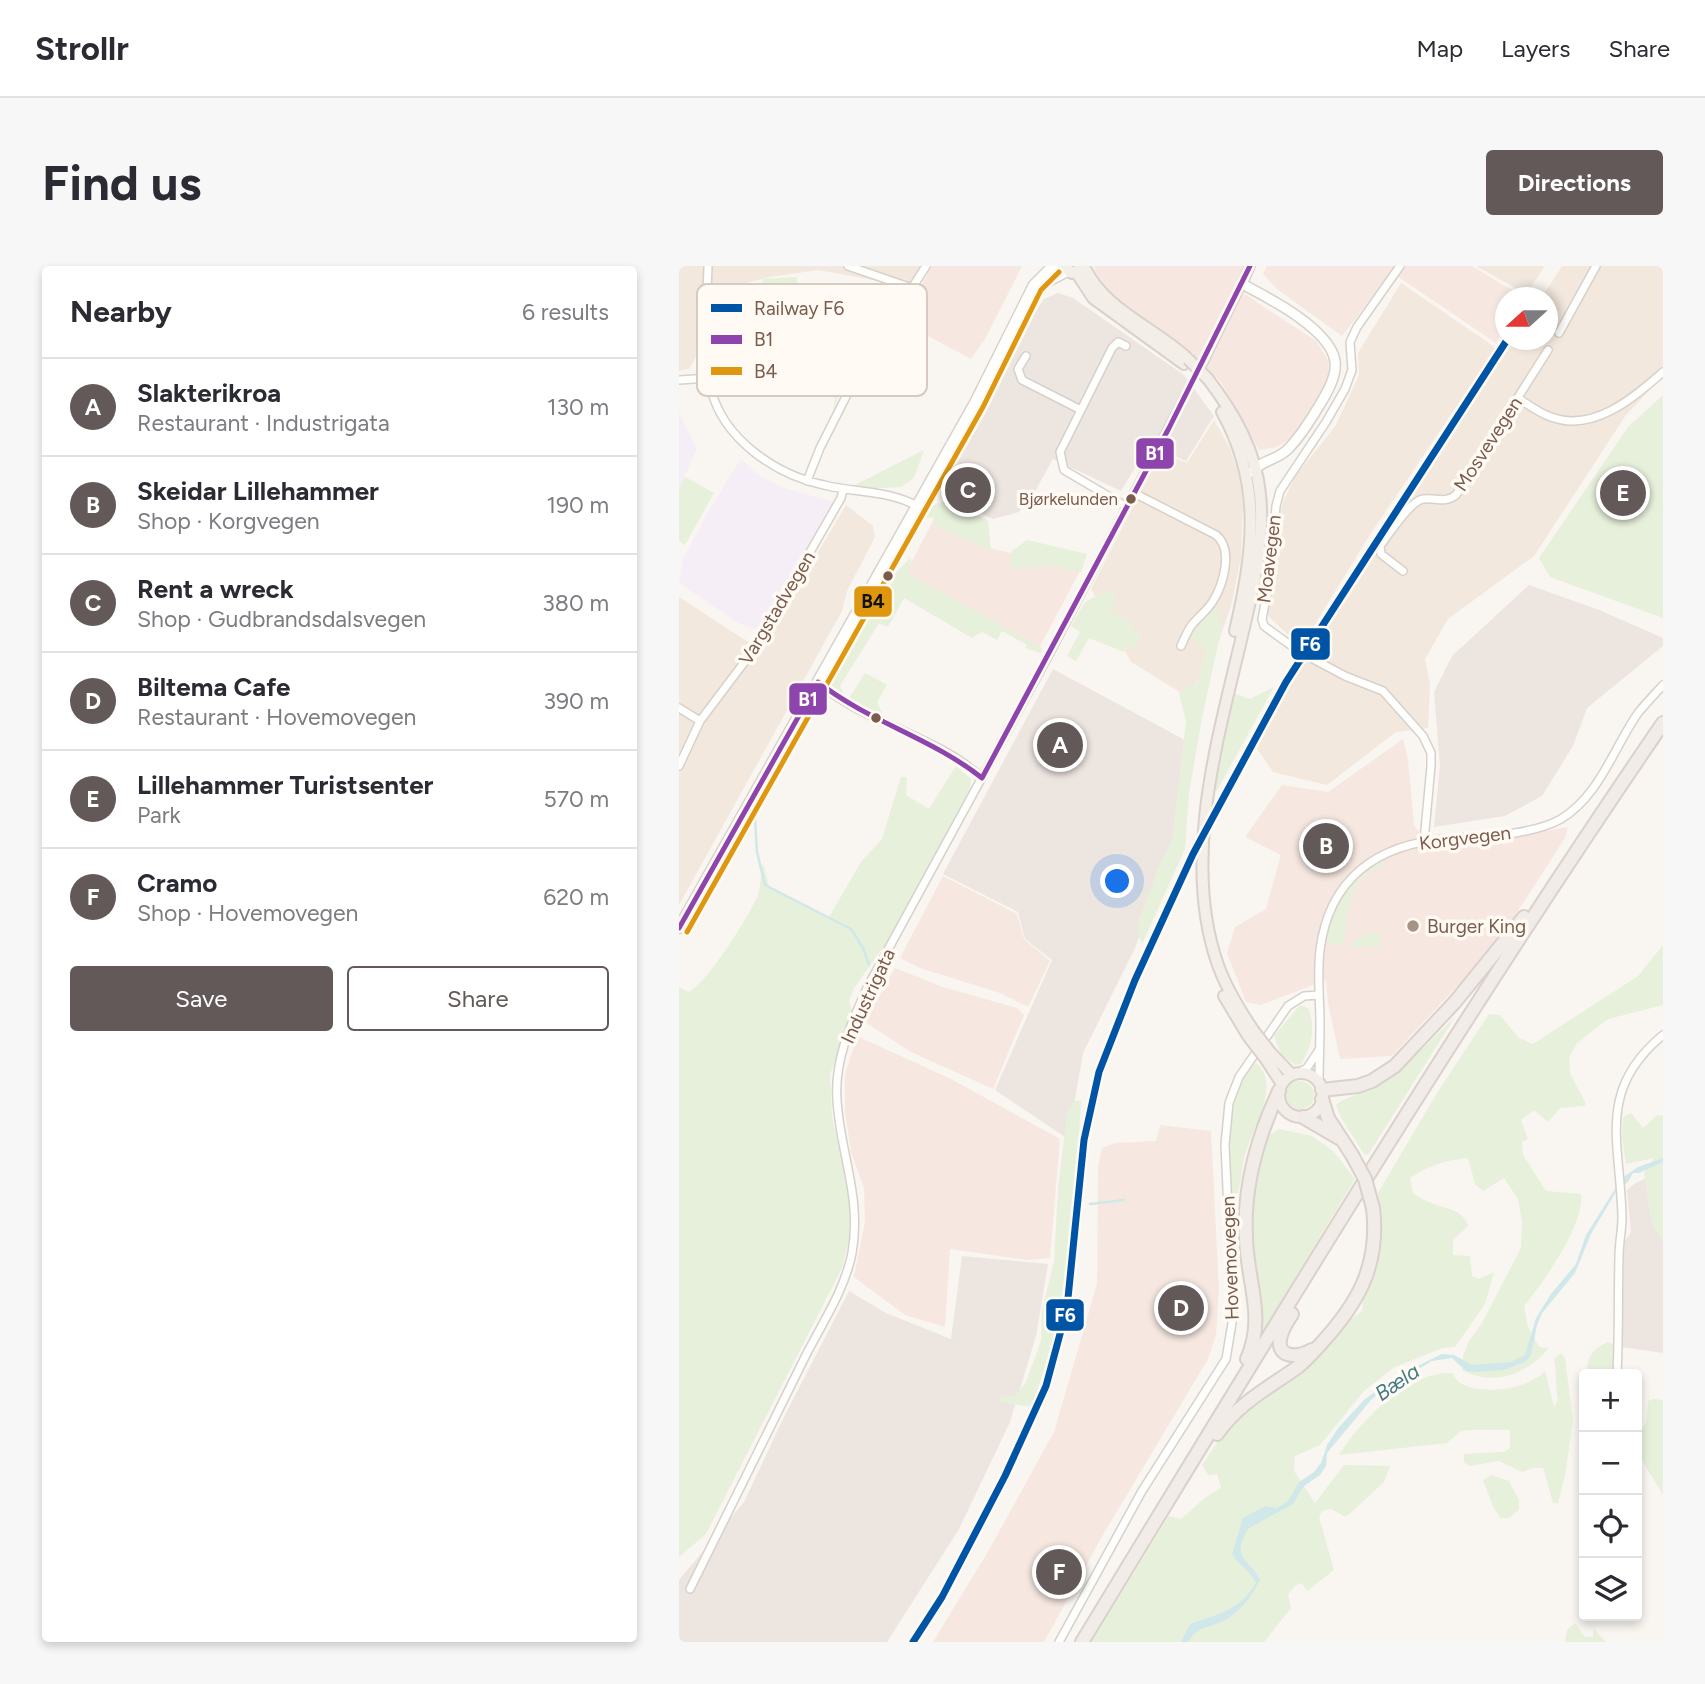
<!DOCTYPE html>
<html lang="en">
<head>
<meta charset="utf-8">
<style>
  :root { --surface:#fff; --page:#f7f7f7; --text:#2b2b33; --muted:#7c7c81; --line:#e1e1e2; --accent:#625958 }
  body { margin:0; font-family:Figtree,sans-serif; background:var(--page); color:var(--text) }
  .controls { position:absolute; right:21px; bottom:21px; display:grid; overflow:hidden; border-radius:7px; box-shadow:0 4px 10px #0003 }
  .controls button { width:63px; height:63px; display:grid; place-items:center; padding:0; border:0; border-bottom:2px solid var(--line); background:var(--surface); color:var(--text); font:35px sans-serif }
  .compass { position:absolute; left:816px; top:21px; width:63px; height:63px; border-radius:50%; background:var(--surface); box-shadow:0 4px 10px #0003; rotate:249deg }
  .you { position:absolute; left:439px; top:616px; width:24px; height:24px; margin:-18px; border:5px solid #fff; border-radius:50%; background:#1a73e8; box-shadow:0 0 0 10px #1a73e833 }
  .badge { display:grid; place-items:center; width:46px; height:46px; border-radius:50%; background:var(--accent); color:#fff; font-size:23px; font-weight:700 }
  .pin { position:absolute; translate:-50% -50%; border:4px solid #fff; box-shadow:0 2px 7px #0006 }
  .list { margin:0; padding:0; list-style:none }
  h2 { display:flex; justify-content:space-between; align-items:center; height:91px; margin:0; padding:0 28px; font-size:30px }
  h2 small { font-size:23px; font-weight:400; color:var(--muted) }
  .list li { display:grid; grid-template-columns:46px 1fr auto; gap:21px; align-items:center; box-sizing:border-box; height:98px; padding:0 28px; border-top:2px solid var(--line) }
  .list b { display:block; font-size:26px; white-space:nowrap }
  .list p { margin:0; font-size:23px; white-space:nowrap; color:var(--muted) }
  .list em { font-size:23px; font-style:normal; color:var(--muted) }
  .actions { display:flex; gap:14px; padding:21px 28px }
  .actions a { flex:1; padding:16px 0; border:2px solid var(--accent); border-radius:7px; text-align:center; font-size:24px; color:var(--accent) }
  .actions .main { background:var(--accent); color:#fff }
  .icon { flex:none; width:38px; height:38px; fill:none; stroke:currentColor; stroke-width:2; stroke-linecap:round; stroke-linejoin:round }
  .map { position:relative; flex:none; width:984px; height:1376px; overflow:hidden; border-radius:7px }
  header { display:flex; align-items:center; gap:42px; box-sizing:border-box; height:98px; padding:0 35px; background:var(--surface); border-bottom:2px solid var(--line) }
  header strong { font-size:33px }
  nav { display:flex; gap:38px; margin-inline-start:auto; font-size:24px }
  .intro { display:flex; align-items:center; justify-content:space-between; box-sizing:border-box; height:168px; padding:0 42px }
  h1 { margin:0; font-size:49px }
  .button { padding:18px 32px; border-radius:7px; background:var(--accent); color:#fff; font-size:24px; font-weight:700 }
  main { display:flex; gap:42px; padding:0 42px }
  aside { flex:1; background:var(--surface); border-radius:7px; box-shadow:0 4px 10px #0003 }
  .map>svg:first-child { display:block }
  .residential { fill:#f2e8de }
  .commercial { fill:#f6e8e1 }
  .industrial { fill:#ede5e0 }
  .education { fill:#f6eef6 }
  .green { fill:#e7f0db }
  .water { fill:#d0e8ea }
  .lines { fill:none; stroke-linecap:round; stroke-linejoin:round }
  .stream { stroke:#d0e8ea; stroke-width:2.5 }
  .minor-casing { stroke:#d7d1cb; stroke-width:10 }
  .tertiary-casing { stroke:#d7d1cb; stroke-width:12 }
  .secondary-casing { stroke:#d9d2cb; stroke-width:13 }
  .primary-casing { stroke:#dad1cc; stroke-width:14 }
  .trunk-casing { stroke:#dad1cc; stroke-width:16 }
  .minor { stroke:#fefefd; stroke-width:7 }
  .tertiary { stroke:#fefefd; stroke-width:9 }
  .secondary { stroke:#fefefd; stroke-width:10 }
  .primary { stroke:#f3eee8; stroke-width:10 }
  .trunk { stroke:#f2ece8; stroke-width:12 }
  .primary-bridge-casing { stroke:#dad1cc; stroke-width:14; stroke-linecap:butt }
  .trunk-bridge-casing { stroke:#dad1cc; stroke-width:16; stroke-linecap:butt }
  .primary-bridge { stroke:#f3eee8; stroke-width:10 }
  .trunk-bridge { stroke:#f2ece8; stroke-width:12 }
  .bus-1-casing { stroke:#fffaf3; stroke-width:10 }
  .bus-2-casing { stroke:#fffaf3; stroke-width:10 }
  .bus-1 { stroke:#8e44ad; stroke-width:5 }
  .bus-2 { stroke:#de970f; stroke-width:5 }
  .rail-1-casing { stroke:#fffaf3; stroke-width:12 }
  .rail-1 { stroke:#0054a6; stroke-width:7 }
  .bus-dot { fill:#7a5c4d; stroke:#fffaf3; stroke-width:2.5 }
  .poi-dot { fill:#a69286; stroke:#fffaf3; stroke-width:2.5 }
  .labels { text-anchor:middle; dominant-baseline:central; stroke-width:7; stroke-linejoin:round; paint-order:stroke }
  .bus-label { font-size:17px; fill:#7a5c4d; stroke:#fffaf3; text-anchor:end }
  .street-label { font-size:19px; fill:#7a5c4d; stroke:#fffaf3 }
  .poi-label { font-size:19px; fill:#7a5c4d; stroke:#fffaf3; text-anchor:start }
  .water-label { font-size:21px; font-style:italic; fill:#437c86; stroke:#fffaf3 }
  .key { fill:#fffaf3; stroke:#d7cbc1; stroke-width:2 }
  .key-label { font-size:19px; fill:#7a5c4d }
  .line-badge { stroke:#fffaf3; stroke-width:2.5 }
  .badge-label { font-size:19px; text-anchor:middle; font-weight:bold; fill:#fff }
  .pale-badge-label { font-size:19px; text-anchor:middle; font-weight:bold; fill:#111 }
</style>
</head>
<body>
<header>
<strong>Strollr</strong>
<nav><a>Map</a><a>Layers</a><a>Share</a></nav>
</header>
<div class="intro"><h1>Find us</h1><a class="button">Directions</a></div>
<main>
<aside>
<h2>Nearby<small>6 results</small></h2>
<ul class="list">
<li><span class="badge">A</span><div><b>Slakterikroa</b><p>Restaurant · Industrigata</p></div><em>130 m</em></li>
<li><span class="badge">B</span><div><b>Skeidar Lillehammer</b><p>Shop · Korgvegen</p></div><em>190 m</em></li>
<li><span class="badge">C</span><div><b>Rent a wreck</b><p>Shop · Gudbrandsdalsvegen</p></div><em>380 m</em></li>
<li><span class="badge">D</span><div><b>Biltema Cafe</b><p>Restaurant · Hovemovegen</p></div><em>390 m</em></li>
<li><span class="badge">E</span><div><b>Lillehammer Turistsenter</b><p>Park</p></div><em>570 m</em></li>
<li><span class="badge">F</span><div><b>Cramo</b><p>Shop · Hovemovegen</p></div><em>620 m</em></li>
</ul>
<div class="actions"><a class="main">Save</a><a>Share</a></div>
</aside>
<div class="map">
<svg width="984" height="1376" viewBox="0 0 984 1376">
  <rect width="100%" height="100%" fill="#f9f5f0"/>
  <path class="residential" d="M0 0H250L235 24 205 16 139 4 91 11 39 24 21 40 20 85 10 103 0 105Z
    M797 0H866L847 28Z
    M883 0H984V110L947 149 855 290 769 353 746 393 751 418 749 462 717 466 648 519 594 506 578 482 589 457 623 396 717 250 835 74H869V32L863 31Z
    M722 17 817 82 690 270 622 381 586 347 597 269 604 236 616 211 657 159 680 109 679 87Z
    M535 154 551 182 561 212 564 240 562 292 552 340 529 406 504 428 452 396 412 323 482 186 508 197Z
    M167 239 194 260 196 271 168 325 163 345 0 639V331L69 376 81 377 91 367Z"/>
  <path class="commercial" d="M252 0H343L306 73 292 93 225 57Z
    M415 0H564L555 21 637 75 650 96 649 115 619 167 598 181 580 184 542 116 518 92 434 32 417 7Z
    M588 0H793L844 31 827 32 826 61 817 77 712 6 663 70 598 23 584 8Z
    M256 251 310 282 402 303 360 382 227 307Z
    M724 473 729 494 735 559 754 585 889 561 886 572 819 676 713 790 661 793 649 737 647 714 582 739 567 736 548 687 556 661 587 643 602 589 566 571 603 519 649 526Z
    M264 610 338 648 345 673 371 695 349 741 321 727 241 702 221 692Z
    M216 702 264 721 338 742 345 749 314 823 232 786 186 756Z
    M178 770 272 813 381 873 371 992 348 994 271 983 266 1061 226 1049 175 1011 186 956 185 922 172 886 166 845V809Z
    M481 859 532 865 540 1023 537 1069 529 1093 425 1267 365 1376H254L310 1284 375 1166 418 1018 419 901 423 882 436 877 477 875Z"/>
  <path class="industrial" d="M379 27 394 32 505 109 535 150 507 195 470 179 442 225 374 193 354 229 340 246 314 253 257 225 325 102 342 66 365 33Z
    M850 319 920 344 984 372V380L908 442 894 480 863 530 826 550 755 561 761 500 755 426 773 390Z
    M374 403 506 474 494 575 456 682 404 787 389 873 316 824 373 694 346 673 339 646 264 608Z
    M984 904V1087L943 1081 945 977 952 966 948 924 955 918Z
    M283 990 369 998 357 1070 331 1156 280 1263 208 1376H0V1314L65 1236 106 1149 170 1025 207 1047 272 1073Z"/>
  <path class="education" d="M0 147 18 183 0 222Z
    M62 193 78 208 102 221 155 236 122 296 80 364 61 358 0 317 4 293 30 244Z"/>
  <path class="green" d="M118 11C117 63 109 86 168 100L154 147 156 131 152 124 104 101 99 89 104 66 83 19 84 13Z
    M984 129V352L871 311 860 292 949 161Z
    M245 184 235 212 222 221 180 223 176 219Z
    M6 211 35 227 6 279 0 275V222Z
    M271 234 309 255 312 285 257 260 254 251 245 252 233 271 229 268 245 242Z
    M348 274 408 288 402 306 372 300 331 303 333 285Z
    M231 292 233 296 228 307 363 382 362 387 346 382 348 379 323 365 318 374 303 366 293 372 225 332 209 361 200 357 161 420 164 426H156L152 417 153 412 179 357 198 339 215 314 217 307Z
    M426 325H434L438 332 432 344 440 350 451 354 456 365 463 367 456 382 449 379 445 386 410 372 397 395 388 390 401 366 392 360 406 336Z
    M538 337 542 365 523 452 510 527 506 583 463 678 459 668 460 654 479 602 493 574 507 455 500 427 519 416 527 383 512 370Z
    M186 407 208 419 198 436 203 447 199 449 171 435 170 432Z
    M595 421 537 526 536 510 554 427 571 433Z
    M277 500 292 513 291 523 210 673 175 722 170 735 173 744 151 809 153 851 170 926 171 969 163 1002 27 1268 0 1291V721L10 726C28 717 71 649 79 629 82 619 82 607 84 597L90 620 150 651 182 596 203 573 222 511H228L227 529 250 543Z
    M700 593 706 598C701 601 695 603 690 606 668 623 668 651 665 676L658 679H651L647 672C656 638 671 614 700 593Z
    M691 665 702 668V680L672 682V678Z
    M984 679V739L929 753 898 777 890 792 891 807 907 838 905 840 881 842 869 856 855 844 842 854 849 873 843 876 844 889 867 925 902 928C906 958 864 1017 845 1040L849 1061 860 1081 870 1082C848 1108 815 1121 783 1104L784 1090 790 1075 803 1057 842 982 843 956 839 933 825 912 804 925 796 918 789 892C767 894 748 900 731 912L734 927C739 930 744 934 750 936 764 943 784 942 789 960L774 974V989L791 990 793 1010 800 1013 815 1006 806 1038 776 1081 763 1082 714 1102 685 1125 641 1179 616 1190 615 1205 636 1237 665 1199 711 1200 705 1216 667 1251 652 1243 643 1245 640 1251 655 1304 628 1325 623 1317 617 1319 609 1328 612 1342 585 1376H412L490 1250 502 1253 527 1231 542 1222 538 1208 529 1209 523 1199 559 1146 653 1074 668 1056 683 1045 685 1031 695 1008 700 990 702 970 699 927 758 827 810 748 821 749 840 772 854 778 959 710Z
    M621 739 629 742C637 759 633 782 622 798L616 799 602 788 595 770Z
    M776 751 689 889 685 888 662 852 657 839 662 835 700 819 730 796Z
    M577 797C603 817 573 864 566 889 562 903 563 918 557 932L553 927C551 885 545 830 577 797Z
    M607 829a14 14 0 1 1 28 0a14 14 0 1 1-28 0Z
    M395 835H402C398 893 399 961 388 1017 380 1059 366 1100 353 1141L320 1136 322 1131 337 1129 347 1116 362 1075 363 1044 375 996 379 923 388 845Z
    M952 847 964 862 977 850 984 849V975C966 955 971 932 965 907L975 892 947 898 943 871 944 851Z
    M600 863 633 870 654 885 676 913 583 1067C584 1039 575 1013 572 985 567 947 577 907 586 871Z
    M929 1076 936 1079 935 1106 927 1108H908C907 1092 914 1082 929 1076Z
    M882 1087 886 1092 894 1155 886 1210 879 1237H874L864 1202H854L843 1206 820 1195 790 1200 785 1196V1188L825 1186 831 1182V1164H790L782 1165 768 1177 660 1189C681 1155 730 1105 773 1107 776 1112 780 1117 785 1119 808 1129 849 1123 866 1105L875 1141 879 1134C876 1119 878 1107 875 1093Z
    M974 1133 984 1134V1229L958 1186V1172L967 1156 969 1135Z
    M812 1209 830 1215 840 1234V1244L830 1252H821L814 1240 804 1214Z
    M896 1357 906 1371H914V1362L927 1376H886L888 1364Z"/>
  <path class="water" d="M984 892V896L960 907H954L949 916 938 924 912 968 896 1007 863 1047 858 1059 852 1089 846 1096 824 1104 799 1106 787 1105 773 1092 753 1095 703 1125 692 1134 648 1187 647 1200 641 1209 625 1220 614 1238 570 1262C549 1293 573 1294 581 1314 573 1330 559 1349 542 1356 528 1362 518 1361 509 1376H502L511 1358C537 1349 562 1344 577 1317 573 1306 559 1299 553 1288L564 1252 586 1240 598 1242 609 1235 620 1216 635 1206 642 1197 648 1179 660 1161 686 1133 718 1110 763 1088 775 1089 793 1099 832 1096 846 1089 857 1052 872 1028 897 998 907 969 943 912 959 901Z"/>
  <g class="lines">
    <path class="stream" d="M76 553 78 586 86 619 172 663 184 682 190 699
      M411 938 445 934"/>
    <defs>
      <path id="minor" d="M29 0C28 40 23 84 32 123 44 173 97 209 145 219 176 227 210 224 238 240
        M169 0 233 22 247 0
        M721 0 678 61 671 76 673 104 666 123 647 156 601 225 597 240 591 312 583 353 585 360 621 386 666 410 704 425 744 470 752 487V500L745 575
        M880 67 917 0
        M447 80 439 76 433 82 381 186 385 204 448 241
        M347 90 339 103 343 114 402 144
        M524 98 563 18
        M0 114 30 112
        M839 132C850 139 860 147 872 151 915 167 955 131 984 106
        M128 215 141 182 184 97
        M455 227 537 269C555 283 544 319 534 335 528 345 519 351 512 360 508 366 505 373 502 380
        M724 305 702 288 701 280C710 268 731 235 744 233 757 231 765 238 777 229L869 84
        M139 416C184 457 257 469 303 512
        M0 442 21 455
        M0 500 21 455 76 382 162 232 164 224
        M617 808 628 802 640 784
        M640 817C640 798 641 778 641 759 641 734 638 709 641 684 650 612 699 578 767 573 801 570 852 570 882 553 921 529 934 483 959 447 967 437 976 428 984 419
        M938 1108C940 1069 939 1029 940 990 940 977 943 965 943 952 942 878 916 825 984 769
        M11 1323C50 1245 89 1167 127 1089 144 1056 166 1023 173 987 183 931 161 887 158 834 155 794 172 758 188 722L372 385 513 116
        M380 1376 463 1225 547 1093 554 1051 546 879 550 837 560 811 609 740 625 730 640 729"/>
      <path id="tertiary" d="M571 0 563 18C590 32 651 63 656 95 658 110 648 127 640 140 631 155 621 171 609 183 599 194 582 194 573 206"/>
      <path id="secondary" d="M353 29 369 15 388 5
        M0 662 296 137 355 19 374 0"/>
      <path id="primary" d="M384 0 393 7 402 3
        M405 0C424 43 474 61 507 91
        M397 6 414 32 505 98
        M529 113C555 147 577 185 581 228 586 276 574 323 563 370 539 472 502 595 539 699 547 722 560 743 574 764
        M543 146C584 219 574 287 556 365
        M545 730 569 770
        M591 786 613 809
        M586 792 603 818
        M600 829a22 22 0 1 1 44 0a22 22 0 1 1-44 0Z"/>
      <path id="trunk" d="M643 824 679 820 693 815 716 800 776 736 845 651
        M643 833 649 852 673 889
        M624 851 660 872
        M613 1048C609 1054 604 1062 602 1069 595 1093 619 1092 633 1084
        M568 1093C587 1051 568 1016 567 972 564 920 578 872 600 825
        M538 1168C559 1138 587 1123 616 1103 625 1097 631 1089 639 1081 678 1039 701 1001 694 942
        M403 1376C591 1067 779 756 984 457"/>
    </defs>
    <use href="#minor" class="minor-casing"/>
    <use href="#tertiary" class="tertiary-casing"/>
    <use href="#secondary" class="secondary-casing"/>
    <use href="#primary" class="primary-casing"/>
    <use href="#trunk" class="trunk-casing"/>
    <use href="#minor" class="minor"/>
    <use href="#tertiary" class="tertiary"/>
    <use href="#secondary" class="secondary"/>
    <use href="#primary" class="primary"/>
    <use href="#trunk" class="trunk"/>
    <defs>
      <path id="primary-bridge" d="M509 93 529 113
        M574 764 591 786
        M569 770 586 792"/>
      <path id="trunk-bridge" d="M673 889 686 913 694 942"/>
    </defs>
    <use href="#primary-bridge" class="primary-bridge-casing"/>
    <use href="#trunk-bridge" class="trunk-bridge-casing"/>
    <use href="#primary-bridge" class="primary-bridge"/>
    <use href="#trunk-bridge" class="trunk-bridge"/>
    <defs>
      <path id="bus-1" d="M0 662 139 416C190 456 253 472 303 512L490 162 571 0"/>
      <path id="bus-2" d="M8 666 304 141 362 24 380 6"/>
    </defs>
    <use href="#bus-1" class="bus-1-casing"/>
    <use href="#bus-2" class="bus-2-casing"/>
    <use href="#bus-1" class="bus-1"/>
    <use href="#bus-2" class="bus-2"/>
    <defs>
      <path id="rail-1" d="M234 1376 263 1331 326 1210 367 1120 388 1042 405 874 420 806 456 714 514 588 607 416 828 74"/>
    </defs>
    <use href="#rail-1" class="rail-1-casing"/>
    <use href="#rail-1" class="rail-1"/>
  </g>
  <g class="bus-dot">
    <circle cx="452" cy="233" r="6"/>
    <circle cx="209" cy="310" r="6"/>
    <circle cx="197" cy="452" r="6"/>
  </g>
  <circle class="poi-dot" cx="734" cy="660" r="7"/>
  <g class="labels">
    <g class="bus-label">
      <text x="439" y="233">Bjørkelunden</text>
    </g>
    <g class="street-label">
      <text transform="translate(809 178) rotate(-57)">Mosvevegen</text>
      <text transform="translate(590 293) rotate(-83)">Moavegen</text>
      <text transform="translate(98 342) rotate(-59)">Vargstadvegen</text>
      <text transform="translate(786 572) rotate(-7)">Korgvegen</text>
      <text transform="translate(189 730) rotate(-65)">Industrigata</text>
      <text transform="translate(551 992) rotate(-92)">Hovemovegen</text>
    </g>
    <g class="poi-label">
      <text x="748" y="660">Burger King</text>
    </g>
    <g class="water-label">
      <text transform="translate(718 1116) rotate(-34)">Bæla</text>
    </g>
  </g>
  <rect x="18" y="18" width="230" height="112" rx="10" class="key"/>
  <rect x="32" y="38" width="31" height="8" fill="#0054a6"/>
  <rect x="32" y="69" width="31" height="9" fill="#8e44ad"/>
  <rect x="32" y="101" width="31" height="8" fill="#de970f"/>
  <g class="key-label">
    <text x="75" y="49">Railway F6</text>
    <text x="75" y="80">B1</text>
    <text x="75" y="112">B4</text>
  </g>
  <g class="line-badge">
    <rect x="456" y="171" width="40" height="33" rx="7" fill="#8e44ad"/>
    <rect x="174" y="319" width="40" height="33" rx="7" fill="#de970f"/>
    <rect x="611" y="361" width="41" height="34" rx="7" fill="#0054a6"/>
    <rect x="109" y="416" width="40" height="34" rx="7" fill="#8e44ad"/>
    <rect x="366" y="1032" width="40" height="34" rx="7" fill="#0054a6"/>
  </g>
  <g class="badge-label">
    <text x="476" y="194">B1</text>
    <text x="631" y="385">F6</text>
    <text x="129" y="440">B1</text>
    <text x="386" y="1056">F6</text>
  </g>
  <g class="pale-badge-label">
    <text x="194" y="342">B4</text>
  </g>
</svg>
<div class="controls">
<button>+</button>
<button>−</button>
<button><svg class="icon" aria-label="locate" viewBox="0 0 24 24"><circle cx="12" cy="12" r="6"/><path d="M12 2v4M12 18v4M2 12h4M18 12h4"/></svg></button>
<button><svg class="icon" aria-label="layers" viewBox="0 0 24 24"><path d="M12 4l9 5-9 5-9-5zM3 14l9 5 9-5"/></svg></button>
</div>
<svg class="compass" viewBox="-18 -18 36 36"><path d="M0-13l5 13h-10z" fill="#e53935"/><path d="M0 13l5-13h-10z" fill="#7c7c81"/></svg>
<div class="you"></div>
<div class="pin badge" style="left:381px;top:479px">A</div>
<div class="pin badge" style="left:647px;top:580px">B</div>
<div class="pin badge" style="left:289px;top:224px">C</div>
<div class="pin badge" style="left:502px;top:1042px">D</div>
<div class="pin badge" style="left:944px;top:227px">E</div>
<div class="pin badge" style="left:380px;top:1306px">F</div>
</div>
</main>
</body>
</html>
